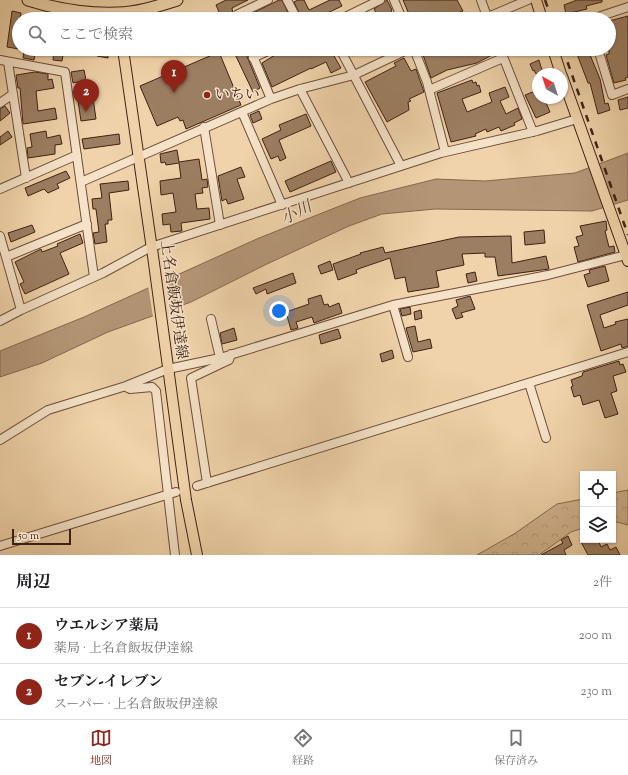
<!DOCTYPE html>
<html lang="ja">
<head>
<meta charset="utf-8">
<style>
  :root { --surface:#fff; --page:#f6f6f6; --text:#202124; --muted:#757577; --line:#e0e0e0; --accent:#8f2418 }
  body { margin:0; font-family:"Sorts Mill Goudy","Noto Serif JP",serif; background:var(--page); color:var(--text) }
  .controls { position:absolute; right:12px; bottom:12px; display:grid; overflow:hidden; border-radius:0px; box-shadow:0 1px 3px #0004 }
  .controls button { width:36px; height:36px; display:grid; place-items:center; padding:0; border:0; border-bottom:1px solid var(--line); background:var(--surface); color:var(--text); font:20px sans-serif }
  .compass { position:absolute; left:532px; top:68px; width:36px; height:36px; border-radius:50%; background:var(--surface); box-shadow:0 1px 3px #0004; rotate:321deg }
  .scale { position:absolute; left:12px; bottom:10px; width:59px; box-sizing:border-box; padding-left:4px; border:2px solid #402114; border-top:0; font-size:11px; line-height:14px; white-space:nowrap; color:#402114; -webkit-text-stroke:3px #f5e2c8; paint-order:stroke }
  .you { position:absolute; left:279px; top:311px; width:14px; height:14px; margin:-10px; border:3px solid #fff; border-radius:50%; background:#1a73e8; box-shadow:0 0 0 6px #1a73e833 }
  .badge { display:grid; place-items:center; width:26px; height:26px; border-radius:50%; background:var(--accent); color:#fff; font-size:13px; font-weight:700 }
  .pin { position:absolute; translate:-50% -33px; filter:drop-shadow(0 1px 2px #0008) }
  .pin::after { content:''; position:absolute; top:21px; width:14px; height:12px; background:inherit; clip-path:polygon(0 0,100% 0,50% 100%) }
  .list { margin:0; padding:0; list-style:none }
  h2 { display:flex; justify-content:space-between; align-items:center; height:52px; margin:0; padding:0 16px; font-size:17px }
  h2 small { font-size:13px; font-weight:400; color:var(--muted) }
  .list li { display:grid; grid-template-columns:26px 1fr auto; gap:12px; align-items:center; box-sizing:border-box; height:56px; padding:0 16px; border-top:1px solid var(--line) }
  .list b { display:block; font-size:15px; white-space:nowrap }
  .list p { margin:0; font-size:13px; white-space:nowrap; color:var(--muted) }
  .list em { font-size:13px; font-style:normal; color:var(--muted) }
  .icon { flex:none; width:22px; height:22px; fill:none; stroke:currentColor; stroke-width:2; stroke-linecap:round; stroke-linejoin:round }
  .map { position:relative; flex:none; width:628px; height:555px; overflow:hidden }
  .search { position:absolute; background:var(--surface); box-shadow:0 1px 3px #0004; left:12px; right:12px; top:12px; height:44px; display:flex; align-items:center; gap:10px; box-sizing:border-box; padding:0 14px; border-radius:22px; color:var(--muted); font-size:15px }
  .sheet { height:164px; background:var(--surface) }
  nav { display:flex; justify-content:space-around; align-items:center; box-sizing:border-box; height:56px; border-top:1px solid var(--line); background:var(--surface); font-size:11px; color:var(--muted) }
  nav a { display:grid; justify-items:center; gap:2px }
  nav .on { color:var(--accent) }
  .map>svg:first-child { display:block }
  .forest { fill:url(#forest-crowns); stroke:#896b52 }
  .water { fill:#b49677; stroke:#86674f }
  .pier { fill:#f0d3aa }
  .building { fill:#9c7e62; stroke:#402114 }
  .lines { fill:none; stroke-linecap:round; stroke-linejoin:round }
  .minor-casing { stroke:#6c4e3a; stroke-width:10 }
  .major-casing { stroke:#402114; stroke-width:12 }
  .highway-casing { stroke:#402114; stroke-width:13 }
  .minor { stroke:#f5e2c8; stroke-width:8 }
  .major { stroke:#f0d3aa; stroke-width:10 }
  .highway { stroke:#f0d3aa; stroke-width:11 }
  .rail { stroke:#402114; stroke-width:2.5; stroke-dasharray:7 7; stroke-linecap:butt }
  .poi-dot { fill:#8f2418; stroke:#f5e2c8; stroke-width:1.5 }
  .labels { text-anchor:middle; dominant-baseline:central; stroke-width:3; stroke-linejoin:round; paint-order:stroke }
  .poi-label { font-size:15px; fill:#402114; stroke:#f5e2c8; text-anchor:start }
  .street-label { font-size:15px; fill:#402114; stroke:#f5e2c8 }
  .water-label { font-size:16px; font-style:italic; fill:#634432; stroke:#f5e2c8 }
</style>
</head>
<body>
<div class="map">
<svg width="628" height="555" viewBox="0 0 628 555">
  <defs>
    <pattern id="forest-crowns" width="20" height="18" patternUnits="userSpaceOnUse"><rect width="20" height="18" fill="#d2b590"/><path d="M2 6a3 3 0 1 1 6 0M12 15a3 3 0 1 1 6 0" fill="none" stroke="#b59b7b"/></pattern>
  </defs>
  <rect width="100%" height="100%" fill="#f0d3aa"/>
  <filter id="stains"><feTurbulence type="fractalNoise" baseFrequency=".005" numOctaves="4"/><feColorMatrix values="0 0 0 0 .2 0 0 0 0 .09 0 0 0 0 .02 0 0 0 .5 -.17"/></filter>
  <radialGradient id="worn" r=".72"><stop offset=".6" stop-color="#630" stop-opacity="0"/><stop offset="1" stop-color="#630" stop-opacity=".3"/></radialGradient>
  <path class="forest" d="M628 490V525L613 521V493Z
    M583 499V528L571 532 539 555H477L514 534 557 504Z"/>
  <path class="water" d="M628 153V200L592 211 435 209 382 214 349 226 267 264 191 302 108 332 42 363 0 377V351L84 317 259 238 360 198 436 179 485 181 575 173Z"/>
  <path class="pier" d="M167 277 173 311 153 317 148 285Z"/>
  <path class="building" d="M226 0H248L232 8 234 19H222L216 5Z
    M279 0H282L291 19H251L249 15Z
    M298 0H304L309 10 330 0H339L342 6 315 19H302L294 2Z
    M387 0 392 10 391 11 395 19H380L374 9Z
    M403 0H457L463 11 445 19H411Z
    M577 0H602V2L586 6 587 9 566 14 564 5Z
    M12 11 21 13 17 36H19V49L7 47Z
    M628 16V77L625 78 626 80 614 83 606 55 609 54V21Z
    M24 49H36L34 60 23 58Z
    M54 49H64L62 61 53 60Z
    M96 49H107L108 58 97 56Z
    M241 49H244L260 88 253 92 234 52Z
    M285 49H330L341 68 331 73 326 62 311 69V68L272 87 262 63Z
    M349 49H366L352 56Z
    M421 49H472L473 52 480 49H492L494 54 477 63 447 70 431 78Z
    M588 50 600 79 605 104 608 103 610 110 598 114 590 83H588L577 54Z
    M219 52 241 105 186 129 183 120 180 121 178 117 157 126 140 86Z
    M404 58 411 71 416 69 424 92 409 99 411 101 408 102 409 110 387 122 365 82 396 66 394 63Z
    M539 60 541 67 544 74H536L534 70 533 71 530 64Z
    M84 70 86 80 73 83 71 72Z
    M35 72 48 74V80L52 79 54 88 36 91 38 111 55 108 57 119 23 124 20 88H18L16 75Z
    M472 80 473 83 476 82 477 86 479 85 481 92 462 99 467 112 492 102 489 93 505 87 509 97 500 101 506 114 518 108 522 119 514 123 515 125 501 131 499 127 487 132 486 129 475 134 476 136 451 142 437 93Z
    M538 90V98H544L550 112 536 118 525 95Z
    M628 97V108L620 110 618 100Z
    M93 98 96 119 81 121 78 101Z
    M5 106 10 113 0 121V109Z
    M259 111 262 119 253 123 250 115Z
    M306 114 311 126 279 140 286 158 280 161 278 156 271 159 262 139 281 130 279 125Z
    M8 131 12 137 0 145V137Z
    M46 131 47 138 60 135 62 144 55 145V154L28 158 27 148 32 147 30 134Z
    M119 134 120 144 84 149 82 139Z
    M177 150 179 162 199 159 202 180 207 179 208 187 202 188 203 193 195 194 197 209 209 208 210 219 181 223 182 231 171 232 170 224 163 225 162 214 176 212 173 193 161 195 160 181 181 178 179 163 166 165 165 162 161 163 160 154Z
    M331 161 336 172 290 192 285 181Z
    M241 167 245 177 237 179 244 199 228 204 226 199 222 201 218 176Z
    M66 171 70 178 57 184 59 188 48 193 44 189 28 196 25 188Z
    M128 181 129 190 109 193 112 220H108V224H105L107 242 95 244 93 233 99 232 96 209H93L92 199 102 198 100 184Z
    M606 221 607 230 605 231 609 247 614 246 615 252 578 262 574 247 579 246 576 237 583 235 580 226Z
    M32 225 35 232 11 242 8 233Z
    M544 230 545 243 525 245 524 232Z
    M80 234 83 243 60 253 69 274 25 294 20 284 24 282 15 262 41 249 42 252 58 246 57 244Z
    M511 236 512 263 546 256 549 269 498 276 495 257H485V253L462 254 464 265 436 271 439 287 408 292 405 277 395 279 390 258 361 268 356 270 357 273 338 280 333 264 361 254 360 253 383 247 385 253 459 237Z
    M330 261 333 270 321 274 318 266Z
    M605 266 609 281 588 287 584 275 590 273 589 270Z
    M475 272 477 281 468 283 466 274Z
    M293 273 296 283 267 294 266 289 256 294 253 288Z
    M628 292V305L600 315 604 328 616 324 615 322 628 319V346L622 348 621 344 601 351 587 305Z
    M321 295 324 305 328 304 329 307 339 303 342 313 314 323 312 317 296 322 298 328 291 330 286 312 309 304 308 299Z
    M470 296 475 309 461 313 463 317 456 319 452 309 458 306 456 300Z
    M410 307 411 314 402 316 400 309Z
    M421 310 422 318 415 320 414 312Z
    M415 326 418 342 430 339 432 348 413 352 406 328Z
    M234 328 237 340 222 344 220 333Z
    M338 329 341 338 321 344 319 335Z
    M392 350 394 358 382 362 380 354Z
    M619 361 620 365 623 364 626 372 613 376 617 391 611 393 618 414 605 418 599 400 583 405 580 395 574 397 571 387 573 386 571 380 582 376 583 372Z
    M568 536 572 545 564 550 566 555H541L563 543 561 540Z
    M580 540H598L601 547 607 544 610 550 616 547 620 555H588Z"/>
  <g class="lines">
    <defs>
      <path id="minor" d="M287 0 297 19
        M394 0 402 19
        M481 0 488 19
        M240 19 238 14 268 0
        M341 19 380 0
        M483 19 528 0
        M592 19 628 7
        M250 49 271 99
        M340 49 401 166
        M414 49 427 82 445 152
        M500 49 533 132
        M598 49 612 95 628 89
        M253 58 272 49
        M0 60 65 72 94 277
        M8 62 26 178
        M300 89 349 183
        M429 90 503 58
        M0 103 13 94
        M242 112 282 205
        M204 127 220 225
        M81 182 271 99 300 89 354 75 409 49
        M0 189 77 155
        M0 236 21 310
        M6 257 87 224
        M393 305 408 357
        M211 319 220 358
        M0 321 21 310 103 273 151 247 441 153 537 131 577 119
        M529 383 546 438
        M126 387 130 389 152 387 156 391 175 555
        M0 440 48 410 126 386 168 369 220 358 393 305 548 275 626 255
        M207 483 191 378 229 360 231 354
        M197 486 628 352
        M0 546 176 492"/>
      <path id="major" d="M536 0 542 19
        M123 49 153 256 186 500 197 555
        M553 49 561 74
        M562 76 628 261"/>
      <path id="highway" d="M28 0C56 9 88 14 117 13 137 13 158 6 177 0"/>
    </defs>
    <use href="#minor" class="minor-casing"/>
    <use href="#major" class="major-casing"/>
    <use href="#highway" class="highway-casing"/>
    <use href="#minor" class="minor"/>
    <use href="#major" class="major"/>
    <use href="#highway" class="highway"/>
    <path class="rail" d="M545 0 552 19
      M563 49 628 235"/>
  </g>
  <circle class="poi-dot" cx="207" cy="95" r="4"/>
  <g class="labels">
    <g class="poi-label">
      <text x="215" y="95">いちい</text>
    </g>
    <g class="street-label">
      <text transform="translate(173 300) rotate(82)">上名倉飯坂伊達線</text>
    </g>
    <g class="water-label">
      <text transform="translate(297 214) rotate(-27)">小川</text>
    </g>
  </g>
  <rect width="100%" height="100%" filter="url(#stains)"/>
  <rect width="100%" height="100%" fill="url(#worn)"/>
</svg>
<div class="controls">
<button><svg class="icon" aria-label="locate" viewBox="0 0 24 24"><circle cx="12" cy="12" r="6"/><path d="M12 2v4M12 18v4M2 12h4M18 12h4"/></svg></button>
<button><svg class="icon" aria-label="layers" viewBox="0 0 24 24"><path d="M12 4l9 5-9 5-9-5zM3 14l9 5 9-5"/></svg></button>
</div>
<svg class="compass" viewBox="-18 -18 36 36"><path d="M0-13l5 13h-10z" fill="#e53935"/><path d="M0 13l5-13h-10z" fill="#757577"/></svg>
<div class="scale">50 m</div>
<div class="you"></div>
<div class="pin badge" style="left:174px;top:93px">1</div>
<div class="pin badge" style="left:86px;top:112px">2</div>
<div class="search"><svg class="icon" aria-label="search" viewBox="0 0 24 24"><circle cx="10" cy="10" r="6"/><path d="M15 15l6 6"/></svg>ここで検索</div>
</div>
<section class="sheet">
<h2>周辺<small>2件</small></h2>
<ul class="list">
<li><span class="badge">1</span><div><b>ウエルシア薬局</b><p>薬局 · 上名倉飯坂伊達線</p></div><em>200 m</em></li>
<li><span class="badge">2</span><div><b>セブン-イレブン</b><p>スーパー · 上名倉飯坂伊達線</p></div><em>230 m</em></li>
</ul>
</section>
<nav>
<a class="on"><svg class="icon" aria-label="map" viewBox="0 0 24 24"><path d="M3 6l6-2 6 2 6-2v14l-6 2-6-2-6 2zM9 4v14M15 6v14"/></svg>地図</a>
<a><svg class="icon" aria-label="directions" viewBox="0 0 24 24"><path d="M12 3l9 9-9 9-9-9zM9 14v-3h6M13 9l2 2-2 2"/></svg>経路</a>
<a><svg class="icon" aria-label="saved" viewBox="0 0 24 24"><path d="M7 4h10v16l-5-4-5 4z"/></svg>保存済み</a>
</nav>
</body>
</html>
